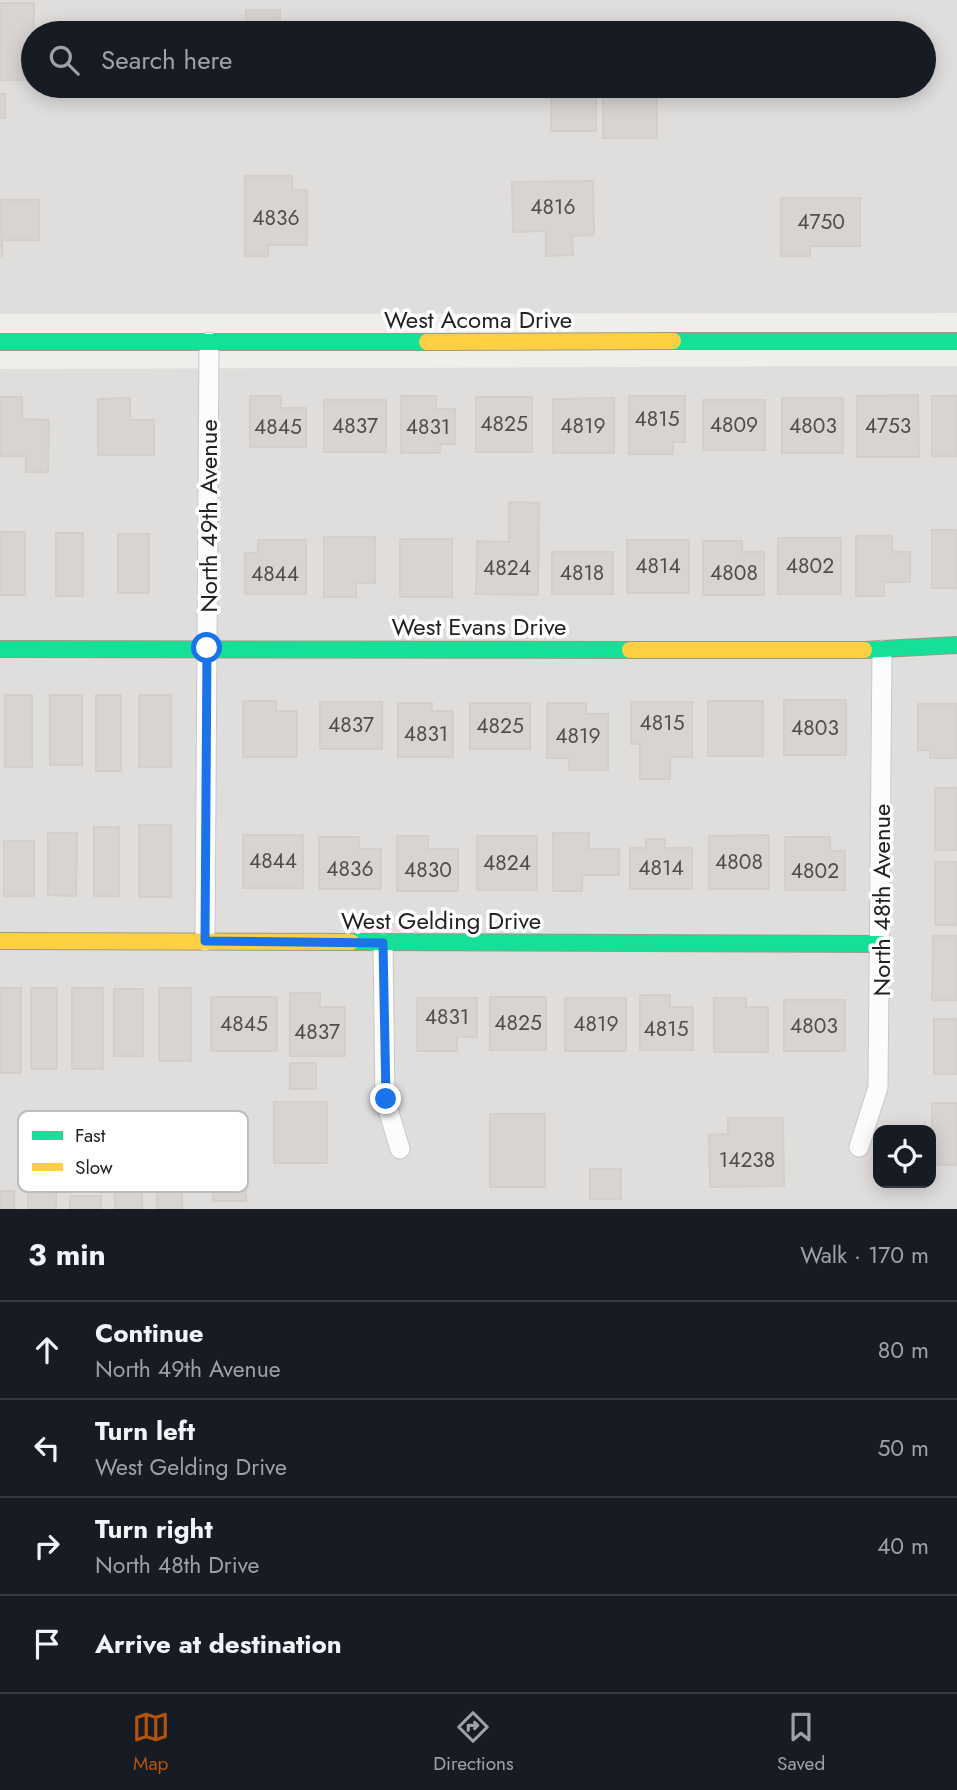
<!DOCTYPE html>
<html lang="en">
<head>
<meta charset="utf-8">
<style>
  :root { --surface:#171b24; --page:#242831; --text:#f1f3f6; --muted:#9ea1a6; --line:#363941; --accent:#b45309 }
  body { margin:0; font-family:Jost,sans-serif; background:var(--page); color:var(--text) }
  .controls { position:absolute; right:21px; bottom:21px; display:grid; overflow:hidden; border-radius:14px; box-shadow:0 4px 18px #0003 }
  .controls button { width:63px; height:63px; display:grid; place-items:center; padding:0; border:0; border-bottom:2px solid var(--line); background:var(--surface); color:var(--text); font:35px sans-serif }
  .stop { position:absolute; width:21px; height:21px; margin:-16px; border:5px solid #1a73e8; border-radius:50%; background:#fff }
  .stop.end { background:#1a73e8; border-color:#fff; box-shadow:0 2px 7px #0008 }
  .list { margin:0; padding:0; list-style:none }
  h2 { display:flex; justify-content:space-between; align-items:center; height:91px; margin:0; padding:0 28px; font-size:30px }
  h2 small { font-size:23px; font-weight:400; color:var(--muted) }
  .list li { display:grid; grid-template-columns:46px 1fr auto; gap:21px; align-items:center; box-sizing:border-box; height:98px; padding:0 28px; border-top:2px solid var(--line) }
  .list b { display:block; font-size:26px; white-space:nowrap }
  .list p { margin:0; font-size:23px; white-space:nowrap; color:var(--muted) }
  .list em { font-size:23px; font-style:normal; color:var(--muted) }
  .icon { flex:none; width:38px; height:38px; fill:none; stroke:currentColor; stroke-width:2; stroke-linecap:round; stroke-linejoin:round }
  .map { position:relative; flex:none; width:957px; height:1209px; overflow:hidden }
  .search { position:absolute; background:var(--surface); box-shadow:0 4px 18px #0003; left:21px; right:21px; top:21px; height:77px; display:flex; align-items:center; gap:18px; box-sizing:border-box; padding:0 24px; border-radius:38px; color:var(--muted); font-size:26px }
  .sheet { height:483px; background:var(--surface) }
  nav { display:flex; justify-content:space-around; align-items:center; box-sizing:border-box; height:98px; border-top:2px solid var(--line); background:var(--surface); font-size:19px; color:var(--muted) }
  nav a { display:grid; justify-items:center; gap:4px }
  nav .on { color:var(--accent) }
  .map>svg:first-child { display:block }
  .residential { fill:#dfdedc; fill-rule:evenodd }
  .building { fill:#d7d4d2; stroke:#d3d0cc; stroke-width:2 }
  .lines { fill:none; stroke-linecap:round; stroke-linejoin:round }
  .street-casing { stroke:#c9c8c7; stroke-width:21 }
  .fast-casing { stroke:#999a82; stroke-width:18 }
  .slow-casing { stroke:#999a82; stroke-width:18 }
  .street { stroke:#fdfcfc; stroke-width:19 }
  .fast { stroke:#16e098; stroke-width:16 }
  .slow { stroke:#ffcf43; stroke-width:16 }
  .route { stroke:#1a73e8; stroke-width:9 }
  .labels { text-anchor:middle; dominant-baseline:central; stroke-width:7; stroke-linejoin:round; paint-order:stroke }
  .number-label { font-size:21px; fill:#4f4e4e }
  .street-label { font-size:24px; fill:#222; stroke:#fff }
  .key { fill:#fff; stroke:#bdbdbd; stroke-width:2 }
  .key-label { font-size:19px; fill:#222 }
</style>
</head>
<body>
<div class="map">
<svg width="957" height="1209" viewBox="0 0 957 1209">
  <rect width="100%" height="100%" fill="#f0eeeb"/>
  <path class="residential" d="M0 0H957V313L0 314ZM33 33H924V86H33Z
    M957 366V1209H0V369ZM878 1130H931V1183H878Z"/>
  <path class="building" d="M0 3H34L33 80H0Z
    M246 10H280V33H246Z
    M551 86H596V131H551Z
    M603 86H657V138H603Z
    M0 94H5V118H0Z
    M245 176H292V190H307V245H268V256H245Z
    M593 181 594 235 572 236 573 255 546 256V231L513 232 512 182Z
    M781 198H860V246H810V256H781Z
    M0 200H39V240H2V258Z
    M918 395 919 457H857V396Z
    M250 396H281V408H306V447H250Z
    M401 396H436V409H455V444H440V453H401Z
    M629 396H685V442H673V454H629Z
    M932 396H957V456H932Z
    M0 397H22V419L49 420 48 472H26V456H0Z
    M476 397H532V452H476Z
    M130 398V420H154V455H98V399Z
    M614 398V453H553V399Z
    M782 398H843V453H782Z
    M324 400H386V452H324Z
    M703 400H765V450H703Z
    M509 502 539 503 538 595 476 594 477 541 509 542Z
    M932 530H957V588H932Z
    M0 532H25V595H0Z
    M56 533H83V596H56Z
    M118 534H149V593H118Z
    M856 536H892V552H910V582H884V596H856Z
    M324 537H375V583H356V597H324Z
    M778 538H841V594H778Z
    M400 539H452V597H400Z
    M258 540H306V594H245V553H258Z
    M627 540H689V593H627Z
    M703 541H742V552H764V595H703Z
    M552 552H613V594H552Z
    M5 695H32V767H5Z
    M50 695H82V765H50Z
    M96 695H121V771H96Z
    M139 695H171V767H139Z
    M784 700H846V755H784Z
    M243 701H276V711H297V757H243Z
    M708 701H763V756H708Z
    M320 702H382V749H320Z
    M631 702H692V757H670V779H640V744H631Z
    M398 703H432V711H453V757H398Z
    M470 703H530V749H470Z
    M547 703H586V714H608V770H569V758H547Z
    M918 704H957V758H930V750H918Z
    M935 788H957V850H935Z
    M139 825H171V897H139Z
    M94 827H119V896H94Z
    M48 833H77L76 896 48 895Z
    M553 833H589V849H619V875H582V891H553Z
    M243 835H303V888H243Z
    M769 835V889H709V836Z
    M397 836H428V849H458V891H397Z
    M477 836H537V890H477Z
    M319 837H359V849H381V889H319Z
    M785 837H830V851H845V890H785Z
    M646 839H665V848H692V889H630V848H646Z
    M4 841H34V896H4Z
    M935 862H957V925H935Z
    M933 936H957V1000H932Z
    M0 988H21V1073H0Z
    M31 988H57V1069H31Z
    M72 988H103V1069H72Z
    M159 988H191V1061H159Z
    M114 989H143V1056H114Z
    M290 993H320V1007H345V1056H290Z
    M640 995H670V1007H693V1050H640Z
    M211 997H277V1051H211Z
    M490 997H546V1050H490Z
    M417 998H477V1037H457V1051H417Z
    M565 998H626V1051H565Z
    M714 998H746V1007H768V1052H714Z
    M784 1000H845V1051H784Z
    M934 1019H957V1074H934Z
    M290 1063H316V1089H290Z
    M274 1102H327V1163H274Z
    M932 1103H957V1165H932Z
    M490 1114H545V1187H490Z
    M728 1118H783L784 1186 710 1187 709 1135 728 1134Z
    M157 1133H182V1209H157Z
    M115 1150H142V1209H115Z
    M590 1169H621V1199H590Z
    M213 1170H246V1201H213Z
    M0 1191H14V1209H0Z
    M28 1193H56V1209H28Z
    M70 1196H101V1209H70Z"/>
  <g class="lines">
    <defs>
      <path id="street" d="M205 941 209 342
        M383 943 385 1099 400 1149
        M859 1147 878 1087 882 650"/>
      <path id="fast" d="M673 341H957
        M0 342H427
        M0 649 630 650
        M864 650 957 645
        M351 942 882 944"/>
      <path id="slow" d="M427 342 673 341
        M630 650H864
        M0 941 351 942"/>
    </defs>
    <use href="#street" class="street-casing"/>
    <use href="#fast" class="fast-casing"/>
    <use href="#slow" class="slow-casing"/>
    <use href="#street" class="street"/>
    <use href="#fast" class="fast"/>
    <use href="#slow" class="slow"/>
  </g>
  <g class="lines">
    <path class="route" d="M207 648 205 941 383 943 386 1099"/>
  </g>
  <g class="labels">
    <g class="number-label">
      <text x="553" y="207">4816</text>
      <text x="276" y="218">4836</text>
      <text x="821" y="222">4750</text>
      <text x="657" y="419">4815</text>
      <text x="504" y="424">4825</text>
      <text x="734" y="425">4809</text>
      <text x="355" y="426">4837</text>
      <text x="583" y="426">4819</text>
      <text x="813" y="426">4803</text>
      <text x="888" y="426">4753</text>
      <text x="278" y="427">4845</text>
      <text x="428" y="427">4831</text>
      <text x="658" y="566">4814</text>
      <text x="810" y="566">4802</text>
      <text x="507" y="568">4824</text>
      <text x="582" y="573">4818</text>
      <text x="734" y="573">4808</text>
      <text x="275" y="574">4844</text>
      <text x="662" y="723">4815</text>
      <text x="351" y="725">4837</text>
      <text x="500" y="726">4825</text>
      <text x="815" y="728">4803</text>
      <text x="426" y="734">4831</text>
      <text x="578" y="736">4819</text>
      <text x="273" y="861">4844</text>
      <text x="739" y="862">4808</text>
      <text x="507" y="863">4824</text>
      <text x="661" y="868">4814</text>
      <text x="350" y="869">4836</text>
      <text x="428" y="870">4830</text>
      <text x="815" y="871">4802</text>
      <text x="447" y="1017">4831</text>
      <text x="518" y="1023">4825</text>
      <text x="244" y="1024">4845</text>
      <text x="596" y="1024">4819</text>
      <text x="814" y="1026">4803</text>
      <text x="666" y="1029">4815</text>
      <text x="317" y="1032">4837</text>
      <text x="747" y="1160">14238</text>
    </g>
    <g class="street-label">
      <text x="478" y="319">West Acoma Drive</text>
      <text transform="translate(208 516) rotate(-90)">North 49th Avenue</text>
      <text x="479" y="626">West Evans Drive</text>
      <text transform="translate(881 900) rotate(-90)">North 48th Avenue</text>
      <text x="441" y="920">West Gelding Drive</text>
    </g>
  </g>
  <rect x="18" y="1111" width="230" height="81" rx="10" class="key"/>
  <rect x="32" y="1131" width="31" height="9" fill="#16e098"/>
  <rect x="32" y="1163" width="31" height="8" fill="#ffcf43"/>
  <g class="key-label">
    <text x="75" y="1142">Fast</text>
    <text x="75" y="1174">Slow</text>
  </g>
</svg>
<div class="controls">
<button><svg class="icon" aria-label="locate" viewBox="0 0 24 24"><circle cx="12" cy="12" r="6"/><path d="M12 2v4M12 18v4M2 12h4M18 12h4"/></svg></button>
</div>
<div class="stop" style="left:207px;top:648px"></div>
<div class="stop end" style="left:386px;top:1099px"></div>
<div class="search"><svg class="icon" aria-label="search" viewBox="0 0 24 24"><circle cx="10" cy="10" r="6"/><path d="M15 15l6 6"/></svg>Search here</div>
</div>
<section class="sheet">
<h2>3 min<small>Walk · 170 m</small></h2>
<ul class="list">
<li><svg class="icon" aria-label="ahead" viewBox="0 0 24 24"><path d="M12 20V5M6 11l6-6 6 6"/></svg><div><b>Continue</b><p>North 49th Avenue</p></div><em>80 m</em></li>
<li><svg class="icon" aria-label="left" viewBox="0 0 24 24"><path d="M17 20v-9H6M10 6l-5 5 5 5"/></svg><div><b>Turn left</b><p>West Gelding Drive</p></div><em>50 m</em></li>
<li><svg class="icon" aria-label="right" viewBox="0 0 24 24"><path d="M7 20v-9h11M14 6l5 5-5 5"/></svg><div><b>Turn right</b><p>North 48th Drive</p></div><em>40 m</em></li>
<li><svg class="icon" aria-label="arrive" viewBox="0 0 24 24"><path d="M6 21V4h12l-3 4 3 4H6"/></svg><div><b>Arrive at destination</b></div></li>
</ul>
</section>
<nav>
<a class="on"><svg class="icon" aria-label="map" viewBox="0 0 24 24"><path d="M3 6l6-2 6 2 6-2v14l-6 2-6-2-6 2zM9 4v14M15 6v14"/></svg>Map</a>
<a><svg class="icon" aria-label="directions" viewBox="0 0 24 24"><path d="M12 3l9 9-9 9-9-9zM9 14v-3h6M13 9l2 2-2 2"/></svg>Directions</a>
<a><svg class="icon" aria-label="saved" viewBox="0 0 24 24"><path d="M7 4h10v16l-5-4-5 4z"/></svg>Saved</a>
</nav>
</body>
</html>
